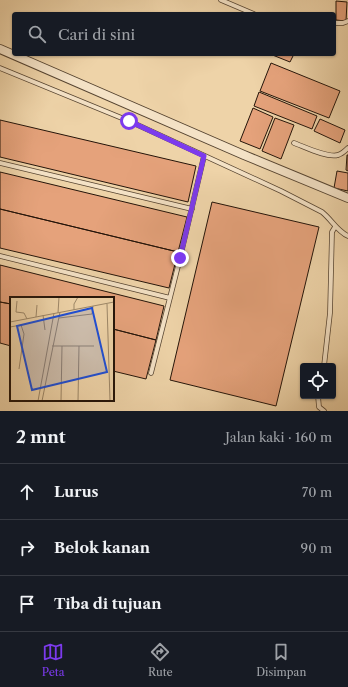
<!DOCTYPE html>
<html lang="id">
<head>
<meta charset="utf-8">
<style>
  :root { --surface:#171b24; --page:#20242c; --text:#f1f3f6; --muted:#9ea1a6; --line:#363941; --accent:#7c3aed }
  body { margin:0; font-family:"Libre Caslon Text",serif; background:var(--page); color:var(--text) }
  .controls { position:absolute; right:12px; bottom:12px; display:grid; overflow:hidden; border-radius:4px; box-shadow:0 1px 3px #0004 }
  .controls button { width:36px; height:36px; display:grid; place-items:center; padding:0; border:0; border-bottom:1px solid var(--line); background:var(--surface); color:var(--text); font:20px sans-serif }
  .stop { position:absolute; width:12px; height:12px; margin:-9px; border:3px solid #7c3aed; border-radius:50%; background:#fff }
  .stop.end { background:#7c3aed; border-color:#fff; box-shadow:0 1px 4px #0008 }
  .list { margin:0; padding:0; list-style:none }
  h2 { display:flex; justify-content:space-between; align-items:center; height:52px; margin:0; padding:0 16px; font-size:17px }
  h2 small { font-size:13px; font-weight:400; color:var(--muted) }
  .list li { display:grid; grid-template-columns:26px 1fr auto; gap:12px; align-items:center; box-sizing:border-box; height:56px; padding:0 16px; border-top:1px solid var(--line) }
  .list b { display:block; font-size:15px; white-space:nowrap }
  .list em { font-size:13px; font-style:normal; color:var(--muted) }
  .icon { flex:none; width:22px; height:22px; fill:none; stroke:currentColor; stroke-width:2; stroke-linecap:round; stroke-linejoin:round }
  .map { position:relative; flex:none; width:348px; height:411px; overflow:hidden }
  .search { position:absolute; background:var(--surface); box-shadow:0 1px 3px #0004; left:12px; right:12px; top:12px; height:44px; display:flex; align-items:center; gap:10px; box-sizing:border-box; padding:0 14px; border-radius:4px; color:var(--muted); font-size:15px }
  .sheet { height:220px; background:var(--surface) }
  nav { display:flex; justify-content:space-around; align-items:center; box-sizing:border-box; height:56px; border-top:1px solid var(--line); background:var(--surface); font-size:11px; color:var(--muted) }
  nav a { display:grid; justify-items:center; gap:2px }
  nav .on { color:var(--accent) }
  .map>svg:first-child { display:block }
  .building { fill:#e5a27b; stroke:#241409 }
  .lines { fill:none; stroke-linecap:round; stroke-linejoin:round }
  .service-casing { stroke:#564431; stroke-width:5.5 }
  .minor-casing { stroke:#564431; stroke-width:10 }
  .service { stroke:#f4e2c6; stroke-width:4 }
  .minor { stroke:#f4e2c6; stroke-width:8 }
  .route { stroke:#7c3aed; stroke-width:5 }
  .inset-road { fill:none; stroke:#9d8768; stroke-width:1 }
  .view { fill:#1d4ed8; fill-opacity:0.15; stroke:#1d4ed8; stroke-width:2 }
  .inset-edge { fill:none; stroke:#241409; stroke-width:2 }
</style>
</head>
<body>
<div class="map">
<svg width="348" height="411" viewBox="0 0 348 411">
  <rect width="100%" height="100%" fill="#eed3a8"/>
  <filter id="stains"><feTurbulence type="fractalNoise" baseFrequency=".005" numOctaves="4"/><feColorMatrix values="0 0 0 0 .2 0 0 0 0 .09 0 0 0 0 .02 0 0 0 .5 -.17"/></filter>
  <radialGradient id="worn" r=".72"><stop offset=".6" stop-color="#630" stop-opacity="0"/><stop offset="1" stop-color="#630" stop-opacity=".3"/></radialGradient>
  <path class="building" d="M336 1 347 2 346 21 336 20Z
    M270 54H294L290 62Z
    M271 63 340 91 329 118 260 91Z
    M259 92 317 116 312 129 254 106Z
    M253 108 273 117 260 149 240 141Z
    M275 118 294 125 281 159 262 151Z
    M320 119 345 130 340 143 314 131Z
    M0 120 196 166 188 202 0 157Z
    M347 155H348V171L346 170Z
    M337 171 348 173V191L334 188Z
    M0 172 187 217 178 252 0 209Z
    M212 202 319 227 276 406 170 380Z
    M0 209 178 252 169 288 0 248Z
    M0 265 164 306 156 340 113 329V298H11V304L0 302Z
    M0 302 11 304V346L0 343Z
    M113 329 156 340 146 379 113 371Z"/>
  <g class="lines">
    <defs>
      <path id="service" d="M221 0 254 14
        M334 23H343L348 21
        M0 68 129 121 281 191 322 212C332 220 337 231 348 236
        M294 143C305 147 327 158 338 155 342 154 345 151 348 148
        M0 163 192 209
        M0 256 170 298
        M324 366 330 313 332 232 335 227
        M151 373 180 258 204 156
        M318 396 319 407 324 411"/>
      <path id="minor" d="M0 49 244 155 348 198"/>
    </defs>
    <use href="#service" class="service-casing"/>
    <use href="#minor" class="minor-casing"/>
    <use href="#service" class="service"/>
    <use href="#minor" class="minor"/>
  </g>
  <g class="lines">
    <path class="route" d="M129 121 204 156 180 258"/>
  </g>
  <g transform="translate(10 297)">
    <rect width="104" height="104" fill="#eed3a8"/>
    <path class="inset-road" d="M7 4 6 15 14 16 17 22M97 7 100 104M64 13V7L68 0M48 16 49 0M33 18 35 33M26 20 27 8M49 21 82 17 83 9M0 25 104 5M0 30 11 28 14 37 9 72M42 49H84M28 104 44 16M32 104 50 15M51 104 52 49M68 104 69 49"/>
    <path class="view" d="M82 11 97 75 22 93 7 29Z"/>
    <rect width="104" height="104" class="inset-edge"/>
  </g>
  <rect width="100%" height="100%" filter="url(#stains)"/>
  <rect width="100%" height="100%" fill="url(#worn)"/>
</svg>
<div class="controls">
<button><svg class="icon" aria-label="locate" viewBox="0 0 24 24"><circle cx="12" cy="12" r="6"/><path d="M12 2v4M12 18v4M2 12h4M18 12h4"/></svg></button>
</div>
<div class="stop" style="left:129px;top:121px"></div>
<div class="stop end" style="left:180px;top:258px"></div>
<div class="search"><svg class="icon" aria-label="search" viewBox="0 0 24 24"><circle cx="10" cy="10" r="6"/><path d="M15 15l6 6"/></svg>Cari di sini</div>
</div>
<section class="sheet">
<h2>2 mnt<small>Jalan kaki · 160 m</small></h2>
<ul class="list">
<li><svg class="icon" aria-label="ahead" viewBox="0 0 24 24"><path d="M12 20V5M6 11l6-6 6 6"/></svg><div><b>Lurus</b></div><em>70 m</em></li>
<li><svg class="icon" aria-label="right" viewBox="0 0 24 24"><path d="M7 20v-9h11M14 6l5 5-5 5"/></svg><div><b>Belok kanan</b></div><em>90 m</em></li>
<li><svg class="icon" aria-label="arrive" viewBox="0 0 24 24"><path d="M6 21V4h12l-3 4 3 4H6"/></svg><div><b>Tiba di tujuan</b></div></li>
</ul>
</section>
<nav>
<a class="on"><svg class="icon" aria-label="map" viewBox="0 0 24 24"><path d="M3 6l6-2 6 2 6-2v14l-6 2-6-2-6 2zM9 4v14M15 6v14"/></svg>Peta</a>
<a><svg class="icon" aria-label="directions" viewBox="0 0 24 24"><path d="M12 3l9 9-9 9-9-9zM9 14v-3h6M13 9l2 2-2 2"/></svg>Rute</a>
<a><svg class="icon" aria-label="saved" viewBox="0 0 24 24"><path d="M7 4h10v16l-5-4-5 4z"/></svg>Disimpan</a>
</nav>
</body>
</html>
